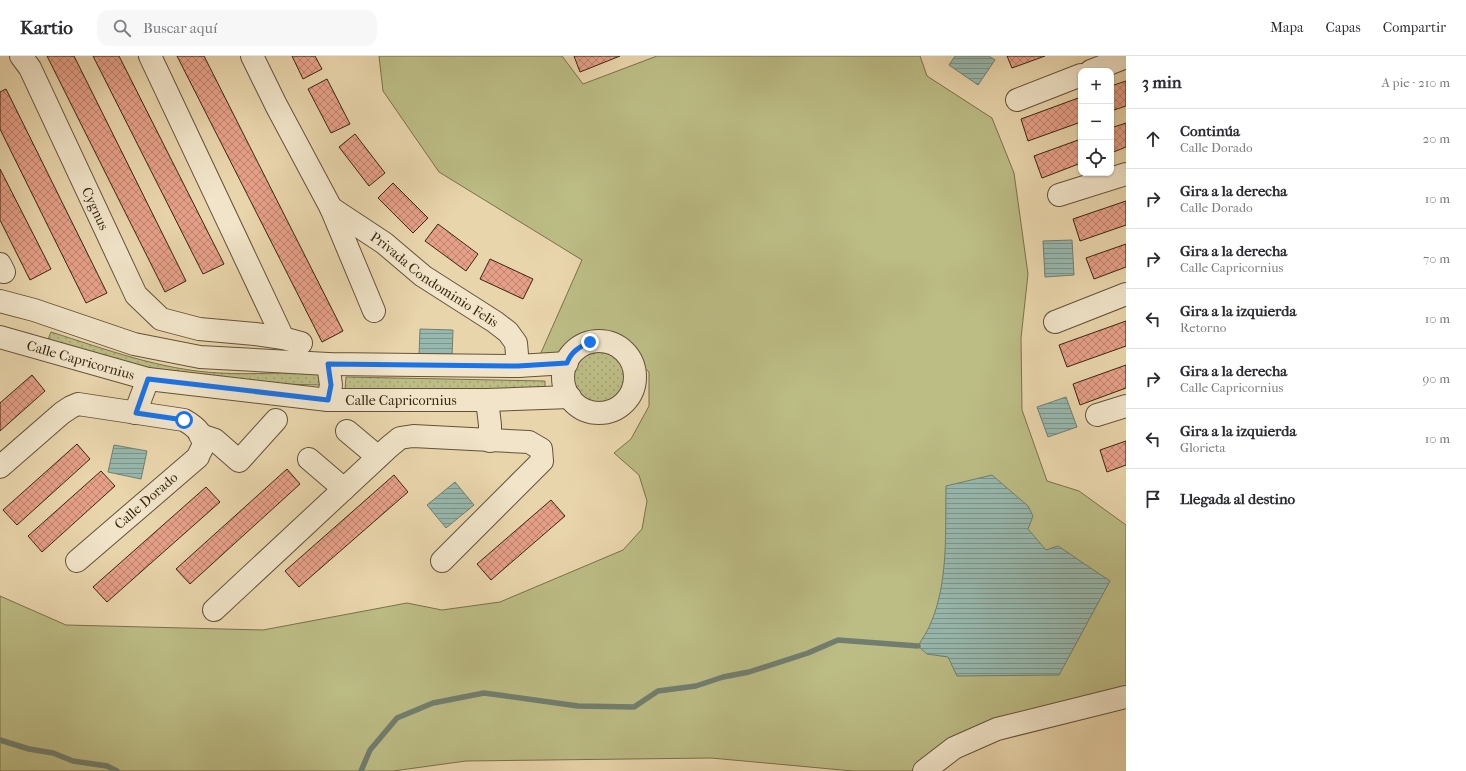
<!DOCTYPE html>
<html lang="es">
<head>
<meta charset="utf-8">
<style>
  :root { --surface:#fff; --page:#f7f7f7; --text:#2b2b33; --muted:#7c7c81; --line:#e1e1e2 }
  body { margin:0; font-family:"IM FELL French Canon",serif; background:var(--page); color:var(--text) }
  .controls { position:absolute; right:12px; top:12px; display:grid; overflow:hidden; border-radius:8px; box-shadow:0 1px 3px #0004 }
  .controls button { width:36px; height:36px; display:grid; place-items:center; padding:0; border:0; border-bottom:1px solid var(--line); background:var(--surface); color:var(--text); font:20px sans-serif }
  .stop { position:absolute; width:12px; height:12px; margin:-9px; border:3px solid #1a73e8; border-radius:50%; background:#fff }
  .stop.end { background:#1a73e8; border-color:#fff; box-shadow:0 1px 4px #0008 }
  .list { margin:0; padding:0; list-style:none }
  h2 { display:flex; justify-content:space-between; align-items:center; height:52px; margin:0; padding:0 16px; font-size:17px }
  h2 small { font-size:13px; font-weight:400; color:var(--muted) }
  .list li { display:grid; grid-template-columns:26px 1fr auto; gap:12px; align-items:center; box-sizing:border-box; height:60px; padding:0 16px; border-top:1px solid var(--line) }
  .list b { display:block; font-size:15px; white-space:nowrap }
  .list p { margin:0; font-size:13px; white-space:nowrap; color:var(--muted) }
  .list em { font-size:13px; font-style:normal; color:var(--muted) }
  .icon { flex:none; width:22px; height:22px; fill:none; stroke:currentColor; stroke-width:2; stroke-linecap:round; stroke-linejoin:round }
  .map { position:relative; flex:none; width:1126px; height:715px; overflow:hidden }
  header { display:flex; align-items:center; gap:24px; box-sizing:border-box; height:56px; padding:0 20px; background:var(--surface); border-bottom:1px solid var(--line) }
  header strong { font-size:19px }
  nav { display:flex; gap:22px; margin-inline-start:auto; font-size:14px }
  .search { width:280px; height:36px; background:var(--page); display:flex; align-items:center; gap:10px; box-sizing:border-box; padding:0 14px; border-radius:12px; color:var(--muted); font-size:15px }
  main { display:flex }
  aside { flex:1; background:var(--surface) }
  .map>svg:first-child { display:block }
  .grass { fill:#bcbc85; stroke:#7a714b }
  .park { fill:url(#park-dots); stroke:#7a714b }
  .water { fill:url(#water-rules); stroke:#717e6f }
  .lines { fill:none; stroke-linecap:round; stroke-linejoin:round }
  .stream { stroke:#717e6f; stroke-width:5.5 }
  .building { fill:url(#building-cross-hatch); stroke:#382611 }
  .minor-casing { stroke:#645238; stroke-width:24 }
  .minor { stroke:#f1e4c9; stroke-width:22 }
  .route { stroke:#1a73e8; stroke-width:5 }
  .labels { text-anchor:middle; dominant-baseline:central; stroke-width:3; stroke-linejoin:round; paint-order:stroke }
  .street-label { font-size:14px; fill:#382611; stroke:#f1e4c9 }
</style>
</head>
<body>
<header>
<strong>Kartio</strong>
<div class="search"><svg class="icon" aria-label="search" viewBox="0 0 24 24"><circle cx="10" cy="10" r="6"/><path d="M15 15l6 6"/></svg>Buscar aquí</div>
<nav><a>Mapa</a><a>Capas</a><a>Compartir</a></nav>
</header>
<main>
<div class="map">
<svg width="1126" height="715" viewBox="0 0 1126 715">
  <defs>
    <pattern id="park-dots" width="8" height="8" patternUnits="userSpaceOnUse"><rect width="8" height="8" fill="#bcbc85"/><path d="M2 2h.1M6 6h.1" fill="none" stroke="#a2a172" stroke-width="1.8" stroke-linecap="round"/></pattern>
    <pattern id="water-rules" width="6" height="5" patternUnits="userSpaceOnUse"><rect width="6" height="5" fill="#97b8ae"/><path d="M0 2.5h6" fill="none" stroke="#7c958c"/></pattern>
    <pattern id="building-cross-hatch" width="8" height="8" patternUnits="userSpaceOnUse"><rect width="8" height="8" fill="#e6a088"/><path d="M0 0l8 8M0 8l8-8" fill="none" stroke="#bb826e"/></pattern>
  </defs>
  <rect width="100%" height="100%" fill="#e9d5ac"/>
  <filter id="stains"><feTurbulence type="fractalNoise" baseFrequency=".005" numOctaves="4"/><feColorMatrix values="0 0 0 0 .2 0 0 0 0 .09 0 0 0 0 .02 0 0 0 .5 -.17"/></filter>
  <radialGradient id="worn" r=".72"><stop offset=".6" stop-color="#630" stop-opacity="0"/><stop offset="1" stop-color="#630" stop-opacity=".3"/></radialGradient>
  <path class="grass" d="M379 0H562L583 28 657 0H920L927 20 992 62 1014 117 1028 218 1021 282 1022 354 1047 425 1079 435 1126 469V645L997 673 927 715H853L711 702 466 705 393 715H0V540L66 569 263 574 407 547 442 554 500 546 623 494 642 473 647 445 639 419 614 397 631 383 649 350V316L620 291 590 286 567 307 536 308 582 204 439 116 383 35Z"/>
  <path class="park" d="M51 276C105 293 161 314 219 317 253 319 288 316 322 316V329L233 327 192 325 47 286Z
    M574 321a25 25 0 1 1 50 0a25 25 0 1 1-50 0Z
    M346 321 545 325V338L345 334Z"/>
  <path class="water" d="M955 0H989L995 4 978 29 949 9Z
    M1072 184 1074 219 1045 221 1043 185Z
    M420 273 453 274 452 301 419 300Z
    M1066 341 1077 371 1048 381 1037 351Z
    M114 389 147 395 141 423 108 416Z
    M992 419 1028 450 1033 460 1028 473 1046 494 1058 490 1110 525 1059 619 957 620 948 601 927 598 918 590C922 583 927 576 930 569 949 526 945 475 946 430Z
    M455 426 474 449 446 472 427 449Z"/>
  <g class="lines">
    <path class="stream" d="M0 684 29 693 53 697 73 705 107 710 117 715
      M361 715 370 694 397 662 433 647 484 637 578 650 634 651 658 635 696 630 723 621 749 616 808 597 838 584 918 590"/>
  </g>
  <path class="building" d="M47 0H74L186 225 165 236Z
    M93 0H119L224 208 203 218Z
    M177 0H204L343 275 322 286Z
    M292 0H315L322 13 303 23Z
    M574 0H620L580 16Z
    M1007 0H1045L1012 12Z
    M327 23 350 68 331 77 308 33Z
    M1126 25V50L1111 55V30Z
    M6 33 107 237 86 247 0 73V36Z
    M1081 41V66L1028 85 1021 63Z
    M1126 67V91L1111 97V72Z
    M355 78 385 117 369 130 339 91Z
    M1081 83V107L1042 122 1034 100Z
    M0 113 51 213 30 224 0 164Z
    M393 127 428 162 413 177 378 142Z
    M1126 145V169L1080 185 1073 163Z
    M438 168 478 198 466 215 425 185Z
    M1126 188V211L1094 223 1086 202Z
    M490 203 533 223 523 243 480 223Z
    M1126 265V290L1067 311 1059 289Z
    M1126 309V332L1080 349 1073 328Z
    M32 319 45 335 0 375V347Z
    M1126 385V409L1107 416 1100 394Z
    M77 388 90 403 17 469 3 454Z
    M287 413 300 428 190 528 176 513Z
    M101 415 115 430 42 496 28 480Z
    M394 419 408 436 299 531 285 515Z
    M206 431 220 446 107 546 93 531Z
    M551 444 565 460 491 524 477 508Z"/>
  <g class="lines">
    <defs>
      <g id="minor">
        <path id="s1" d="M21 0 30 12 136 239 161 263 199 273 255 278 283 282"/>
        <path d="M150 0 283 282 301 287"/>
        <path d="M252 0 276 49 331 152 374 255"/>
        <path d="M1091 15 1126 1"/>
        <path d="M1017 44 1081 19"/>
        <path d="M1059 139 1126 118"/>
        <path id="s2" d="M331 152 384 187 423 220 495 266 508 276 516 287 518 310"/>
        <path d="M0 208 4 216"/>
        <path d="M0 245 34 254 134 288 200 301 328 308 518 310 567 307"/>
        <path d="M1055 266 1126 238"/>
        <path id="s3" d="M0 281 148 323 328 344H487L570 341"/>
        <circle cx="599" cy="321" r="36"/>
        <path d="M328 308 331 329 328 344"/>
        <path d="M487 344 490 369V385"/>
        <path d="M135 357 148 323"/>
        <path d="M1097 359 1126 350"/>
        <path d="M347 375 378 401"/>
        <path d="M200 379 215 384 239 405 276 364"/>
        <path d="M309 403 344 433"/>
        <path d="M0 411 62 357 71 351 78 348 184 364C193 369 204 377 203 389 203 392 199 397 198 401L77 505"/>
        <path d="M214 554 389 391 400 382 413 380 529 386 541 393 542 405 442 505"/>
        <path d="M924 715 954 692 997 673 1126 641"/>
      </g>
    </defs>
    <use href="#minor" class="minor-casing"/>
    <use href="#minor" class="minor"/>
  </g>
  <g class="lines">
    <path class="route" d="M184 364 136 357 148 323 328 344 331 329 328 308 518 310 567 307C571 296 579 291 590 286"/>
  </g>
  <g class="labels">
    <g class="street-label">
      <text stroke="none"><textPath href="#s1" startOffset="170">Cygnus</textPath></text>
      <text stroke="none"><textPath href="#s2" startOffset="126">Privada Condominio Felis</textPath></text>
      <text stroke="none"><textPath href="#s3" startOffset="84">Calle Capricornius</textPath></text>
      <text stroke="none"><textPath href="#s3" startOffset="408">Calle Capricornius</textPath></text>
      <text transform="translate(146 445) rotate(-41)">Calle Dorado</text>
    </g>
  </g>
  <rect width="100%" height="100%" filter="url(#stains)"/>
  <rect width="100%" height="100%" fill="url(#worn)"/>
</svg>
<div class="controls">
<button>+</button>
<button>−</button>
<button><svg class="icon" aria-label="locate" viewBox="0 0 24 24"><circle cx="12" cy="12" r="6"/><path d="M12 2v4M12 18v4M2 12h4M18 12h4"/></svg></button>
</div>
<div class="stop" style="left:184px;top:364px"></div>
<div class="stop end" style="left:590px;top:286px"></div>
</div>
<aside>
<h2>3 min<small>A pie · 210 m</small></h2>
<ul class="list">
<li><svg class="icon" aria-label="ahead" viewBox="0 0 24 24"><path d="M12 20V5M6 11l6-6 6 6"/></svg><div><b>Continúa</b><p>Calle Dorado</p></div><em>20 m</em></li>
<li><svg class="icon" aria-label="right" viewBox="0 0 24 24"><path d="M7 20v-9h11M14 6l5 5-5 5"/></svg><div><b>Gira a la derecha</b><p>Calle Dorado</p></div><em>10 m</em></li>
<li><svg class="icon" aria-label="right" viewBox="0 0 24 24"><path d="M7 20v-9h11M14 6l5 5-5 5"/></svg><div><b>Gira a la derecha</b><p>Calle Capricornius</p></div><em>70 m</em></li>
<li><svg class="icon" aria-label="left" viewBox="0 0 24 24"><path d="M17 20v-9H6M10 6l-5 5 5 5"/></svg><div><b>Gira a la izquierda</b><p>Retorno</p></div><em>10 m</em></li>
<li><svg class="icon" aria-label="right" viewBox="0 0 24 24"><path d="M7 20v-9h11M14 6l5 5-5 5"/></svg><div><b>Gira a la derecha</b><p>Calle Capricornius</p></div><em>90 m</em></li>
<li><svg class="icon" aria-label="left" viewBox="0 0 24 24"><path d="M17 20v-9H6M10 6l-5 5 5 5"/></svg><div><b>Gira a la izquierda</b><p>Glorieta</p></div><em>10 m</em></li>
<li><svg class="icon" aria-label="arrive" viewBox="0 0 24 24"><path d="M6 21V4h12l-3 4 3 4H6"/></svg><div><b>Llegada al destino</b></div></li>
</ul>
</aside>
</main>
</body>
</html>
